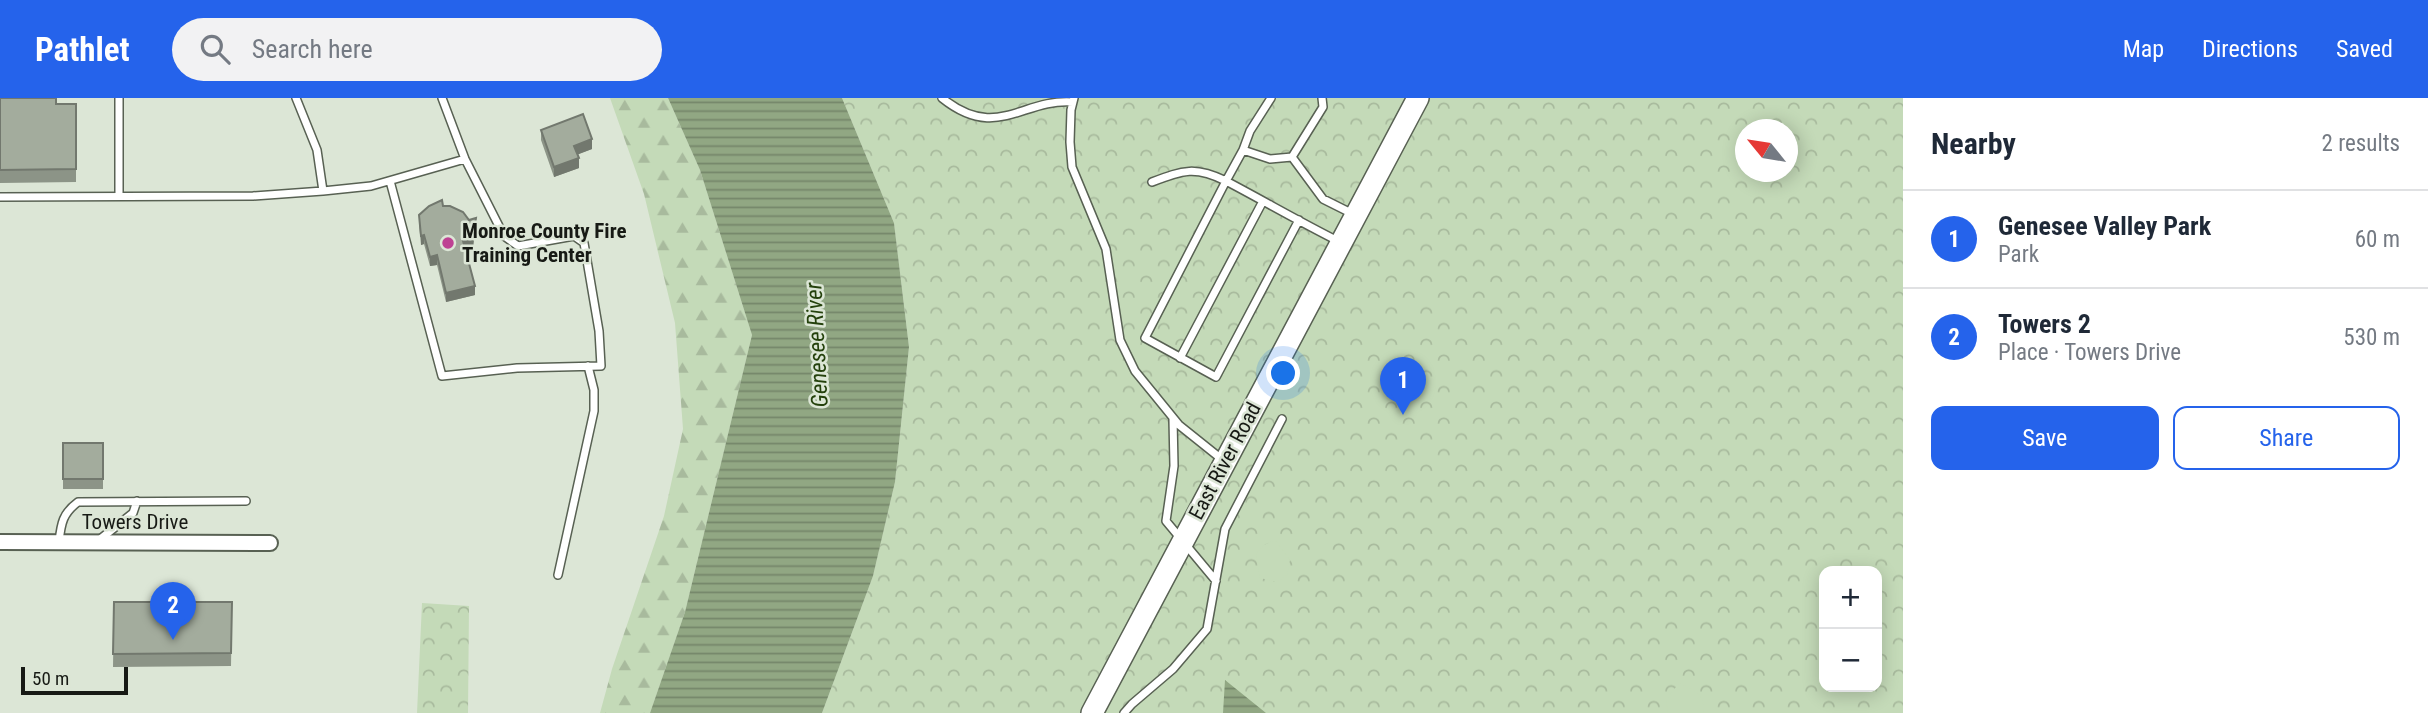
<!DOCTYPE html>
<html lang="en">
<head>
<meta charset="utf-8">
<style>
  :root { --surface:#fff; --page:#f2f2f3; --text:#1f2937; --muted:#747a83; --line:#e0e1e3; --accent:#2563eb }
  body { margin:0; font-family:"Roboto Condensed",sans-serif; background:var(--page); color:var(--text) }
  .controls { position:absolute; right:21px; bottom:21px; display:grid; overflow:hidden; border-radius:14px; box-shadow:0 4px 18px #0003 }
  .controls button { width:63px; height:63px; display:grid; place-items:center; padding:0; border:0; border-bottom:2px solid var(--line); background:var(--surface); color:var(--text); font:35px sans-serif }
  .compass { position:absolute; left:1735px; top:21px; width:63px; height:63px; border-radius:50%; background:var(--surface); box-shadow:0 4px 18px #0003; rotate:300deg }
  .scale { position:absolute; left:21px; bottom:18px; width:107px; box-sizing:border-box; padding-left:7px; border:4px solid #171a15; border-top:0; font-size:19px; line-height:24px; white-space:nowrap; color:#171a15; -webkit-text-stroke:5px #dce6d6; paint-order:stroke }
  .you { position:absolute; left:1284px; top:276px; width:24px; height:24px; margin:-18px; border:5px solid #fff; border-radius:50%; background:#1a73e8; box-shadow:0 0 0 10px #1a73e833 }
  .badge { display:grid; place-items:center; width:46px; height:46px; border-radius:50%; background:var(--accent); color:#fff; font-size:23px; font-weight:700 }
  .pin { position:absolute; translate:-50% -58px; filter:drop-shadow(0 2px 4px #0008) }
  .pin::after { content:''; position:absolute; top:37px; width:24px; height:21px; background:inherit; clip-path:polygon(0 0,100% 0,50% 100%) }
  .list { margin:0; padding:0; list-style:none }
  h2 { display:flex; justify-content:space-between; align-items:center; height:91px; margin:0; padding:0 28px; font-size:30px }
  h2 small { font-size:23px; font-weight:400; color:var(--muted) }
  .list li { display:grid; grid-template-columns:46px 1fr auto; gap:21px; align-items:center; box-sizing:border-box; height:98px; padding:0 28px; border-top:2px solid var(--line) }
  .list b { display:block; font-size:26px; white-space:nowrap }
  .list p { margin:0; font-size:23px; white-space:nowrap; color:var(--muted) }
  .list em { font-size:23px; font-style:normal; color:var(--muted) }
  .actions { display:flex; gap:14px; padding:21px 28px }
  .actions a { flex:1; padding:16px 0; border:2px solid var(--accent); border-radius:14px; text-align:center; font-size:24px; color:var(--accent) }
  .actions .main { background:var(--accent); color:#fff }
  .icon { flex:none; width:38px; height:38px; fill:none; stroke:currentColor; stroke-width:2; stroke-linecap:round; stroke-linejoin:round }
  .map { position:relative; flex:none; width:1903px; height:615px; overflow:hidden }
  header { display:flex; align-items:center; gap:42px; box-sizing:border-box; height:98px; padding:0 35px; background:var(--accent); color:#fff }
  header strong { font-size:33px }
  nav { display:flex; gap:38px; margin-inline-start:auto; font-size:24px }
  .search { width:490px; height:63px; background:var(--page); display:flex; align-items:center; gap:18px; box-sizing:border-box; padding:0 24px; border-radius:38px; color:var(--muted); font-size:26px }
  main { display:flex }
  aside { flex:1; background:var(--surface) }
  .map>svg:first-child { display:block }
  .forest { fill:url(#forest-firs) }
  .park { fill:url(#park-crowns); fill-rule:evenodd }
  .pitch { fill:#c4dab8 }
  .water { fill:url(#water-rules) }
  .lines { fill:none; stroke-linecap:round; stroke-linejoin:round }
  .lane-casing { stroke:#586153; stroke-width:10 }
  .street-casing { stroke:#586153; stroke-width:18 }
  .secondary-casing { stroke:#586153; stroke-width:24 }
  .lane { stroke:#fff; stroke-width:7 }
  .street { stroke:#fff; stroke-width:14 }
  .secondary { stroke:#fff; stroke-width:21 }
  .wall { fill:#8c9487 }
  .shaded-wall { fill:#72786e }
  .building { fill:#a3ac9d; stroke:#72786e; stroke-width:2 }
  .poi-dot { fill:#be4293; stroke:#dce6d6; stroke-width:2.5 }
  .labels { text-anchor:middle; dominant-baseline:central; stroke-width:5; stroke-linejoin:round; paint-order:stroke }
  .poi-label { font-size:21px; font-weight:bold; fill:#171a15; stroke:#dce6d6; text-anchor:start }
  .street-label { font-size:21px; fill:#171a15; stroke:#dce6d6 }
  .water-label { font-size:23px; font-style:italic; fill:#24410c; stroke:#dce6d6 }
</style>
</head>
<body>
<header>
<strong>Pathlet</strong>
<div class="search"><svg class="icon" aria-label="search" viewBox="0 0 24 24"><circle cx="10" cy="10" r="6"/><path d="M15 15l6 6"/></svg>Search here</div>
<nav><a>Map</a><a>Directions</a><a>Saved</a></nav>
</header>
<main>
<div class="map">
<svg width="1903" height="615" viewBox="0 0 1903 615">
  <defs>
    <pattern id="forest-firs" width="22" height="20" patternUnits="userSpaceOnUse" patternTransform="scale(1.75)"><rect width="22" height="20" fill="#c4dab8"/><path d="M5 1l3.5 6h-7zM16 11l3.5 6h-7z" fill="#a8ba9d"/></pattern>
    <pattern id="park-crowns" width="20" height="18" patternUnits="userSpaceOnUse" patternTransform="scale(1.75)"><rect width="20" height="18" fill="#c4dab8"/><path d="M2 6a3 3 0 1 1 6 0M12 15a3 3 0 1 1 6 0" fill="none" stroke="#a8ba9d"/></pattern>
    <pattern id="water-rules" width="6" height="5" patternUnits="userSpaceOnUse" patternTransform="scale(1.75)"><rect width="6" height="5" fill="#91a783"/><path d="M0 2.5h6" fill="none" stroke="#75876a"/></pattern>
  </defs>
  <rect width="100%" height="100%" fill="#dce6d6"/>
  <path class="forest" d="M610 0H668L700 72 752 237 685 514 650 615H600L612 571 664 418 683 331 675 225 644 96Z"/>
  <path class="park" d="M842 0H1903V615H822L873 478 895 384 909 249 894 125ZM1745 32H1787V74H1745ZM1824 473H1877V589H1824Z
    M422 505 469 508 468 615H417Z"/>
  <path class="pitch" d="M1275 442 1290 462 1287 477 1277 484 1260 480 1256 456 1264 447Z
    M1679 585C1694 592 1706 596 1703 615H1668L1666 602Z"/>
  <path class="water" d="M668 0H842L894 125 909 249 895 384 873 478 822 615H650L685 514 752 237 700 72Z
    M1225 582 1266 615H1223Z"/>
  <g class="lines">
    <defs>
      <path id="lane" d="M296 0 317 52 323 93
        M942 0C997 44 1022 0 1073 4
        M1074 0 1071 12 1070 44 1072 69 1106 151 1120 242 1135 273 1179 327 1224 363
        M1322 0 1323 9 1292 59 1323 101 1355 117
        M1243 52 1270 61 1292 59
        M390 83 442 278 517 270 601 268 599 233 584 145 574 138 518 148 504 138 465 61 442 0
        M1152 84C1184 72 1195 68 1226 83L1243 52 1250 33 1271 0
        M119 98V0
        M0 99 253 98 323 93 371 88 465 61
        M1299 122 1216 279 1145 240 1226 83C1264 103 1300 124 1338 143
        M1180 260 1263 103
        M1173 321 1174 368 1166 423 1216 483
        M99 442 133 415 137 403
        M59 444C61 425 63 415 78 404L246 403
        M558 477 594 313V292L588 268
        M1124 615 1132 606 1173 571 1207 531 1225 431 1282 321"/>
      <path id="street" d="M0 444 270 445"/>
      <path id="secondary" d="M1092 615 1418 0"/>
    </defs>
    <use href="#lane" class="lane-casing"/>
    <use href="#street" class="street-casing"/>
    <use href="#secondary" class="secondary-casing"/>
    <use href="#lane" class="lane"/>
    <use href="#street" class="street"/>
    <use href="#secondary" class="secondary"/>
  </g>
  <path class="wall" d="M0 0 56 6H76V84L0 85Z
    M541 32 592 51 578 56 579 70 554 79 541 42Z
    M443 108 476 129 473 149 465 151 475 197 446 204 437 167 430 168 424 146 421 147 419 126V117Z
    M63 345H103V391H63Z
    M114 504H232L231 568 113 569Z"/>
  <path class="shaded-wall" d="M592 41V51L574 58V48Z
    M579 60V70L554 79V69Z
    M476 120 473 149 463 152V143Z
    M424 137V146L421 147V138Z
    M437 157V167L430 168V159Z
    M475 188V197L446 204V195Z"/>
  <path class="building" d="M0 0H56V6H76V71L0 72Z
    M583 16 592 41 574 48 579 60 554 69 541 32Z
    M442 102 443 108H450L463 114 469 122 476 120 473 140 463 143 475 188 446 195 437 157 430 159 424 137 421 138 419 117 429 108Z
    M63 345H103V381H63Z
    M114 504H232L231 555 113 556Z"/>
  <circle class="poi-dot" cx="448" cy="145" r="7"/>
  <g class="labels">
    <g class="poi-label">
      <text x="462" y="133">Monroe County Fire<tspan x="462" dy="24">Training Center</tspan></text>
    </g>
    <g class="street-label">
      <text transform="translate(1225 363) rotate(-62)">East River Road</text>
      <text x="135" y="424">Towers Drive</text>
    </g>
    <g class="water-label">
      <text transform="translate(817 247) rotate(-93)">Genesee River</text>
    </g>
  </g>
</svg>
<div class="controls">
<button>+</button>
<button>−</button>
</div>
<svg class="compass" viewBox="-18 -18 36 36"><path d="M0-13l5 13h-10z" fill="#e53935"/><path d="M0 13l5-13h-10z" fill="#747a83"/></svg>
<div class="scale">50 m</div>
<div class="you"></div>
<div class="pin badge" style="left:1403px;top:317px">1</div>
<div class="pin badge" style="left:173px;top:542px">2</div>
</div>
<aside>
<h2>Nearby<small>2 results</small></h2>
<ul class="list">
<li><span class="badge">1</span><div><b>Genesee Valley Park</b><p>Park</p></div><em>60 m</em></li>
<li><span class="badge">2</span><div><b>Towers 2</b><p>Place · Towers Drive</p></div><em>530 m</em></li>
</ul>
<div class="actions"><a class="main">Save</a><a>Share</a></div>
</aside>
</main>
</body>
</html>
